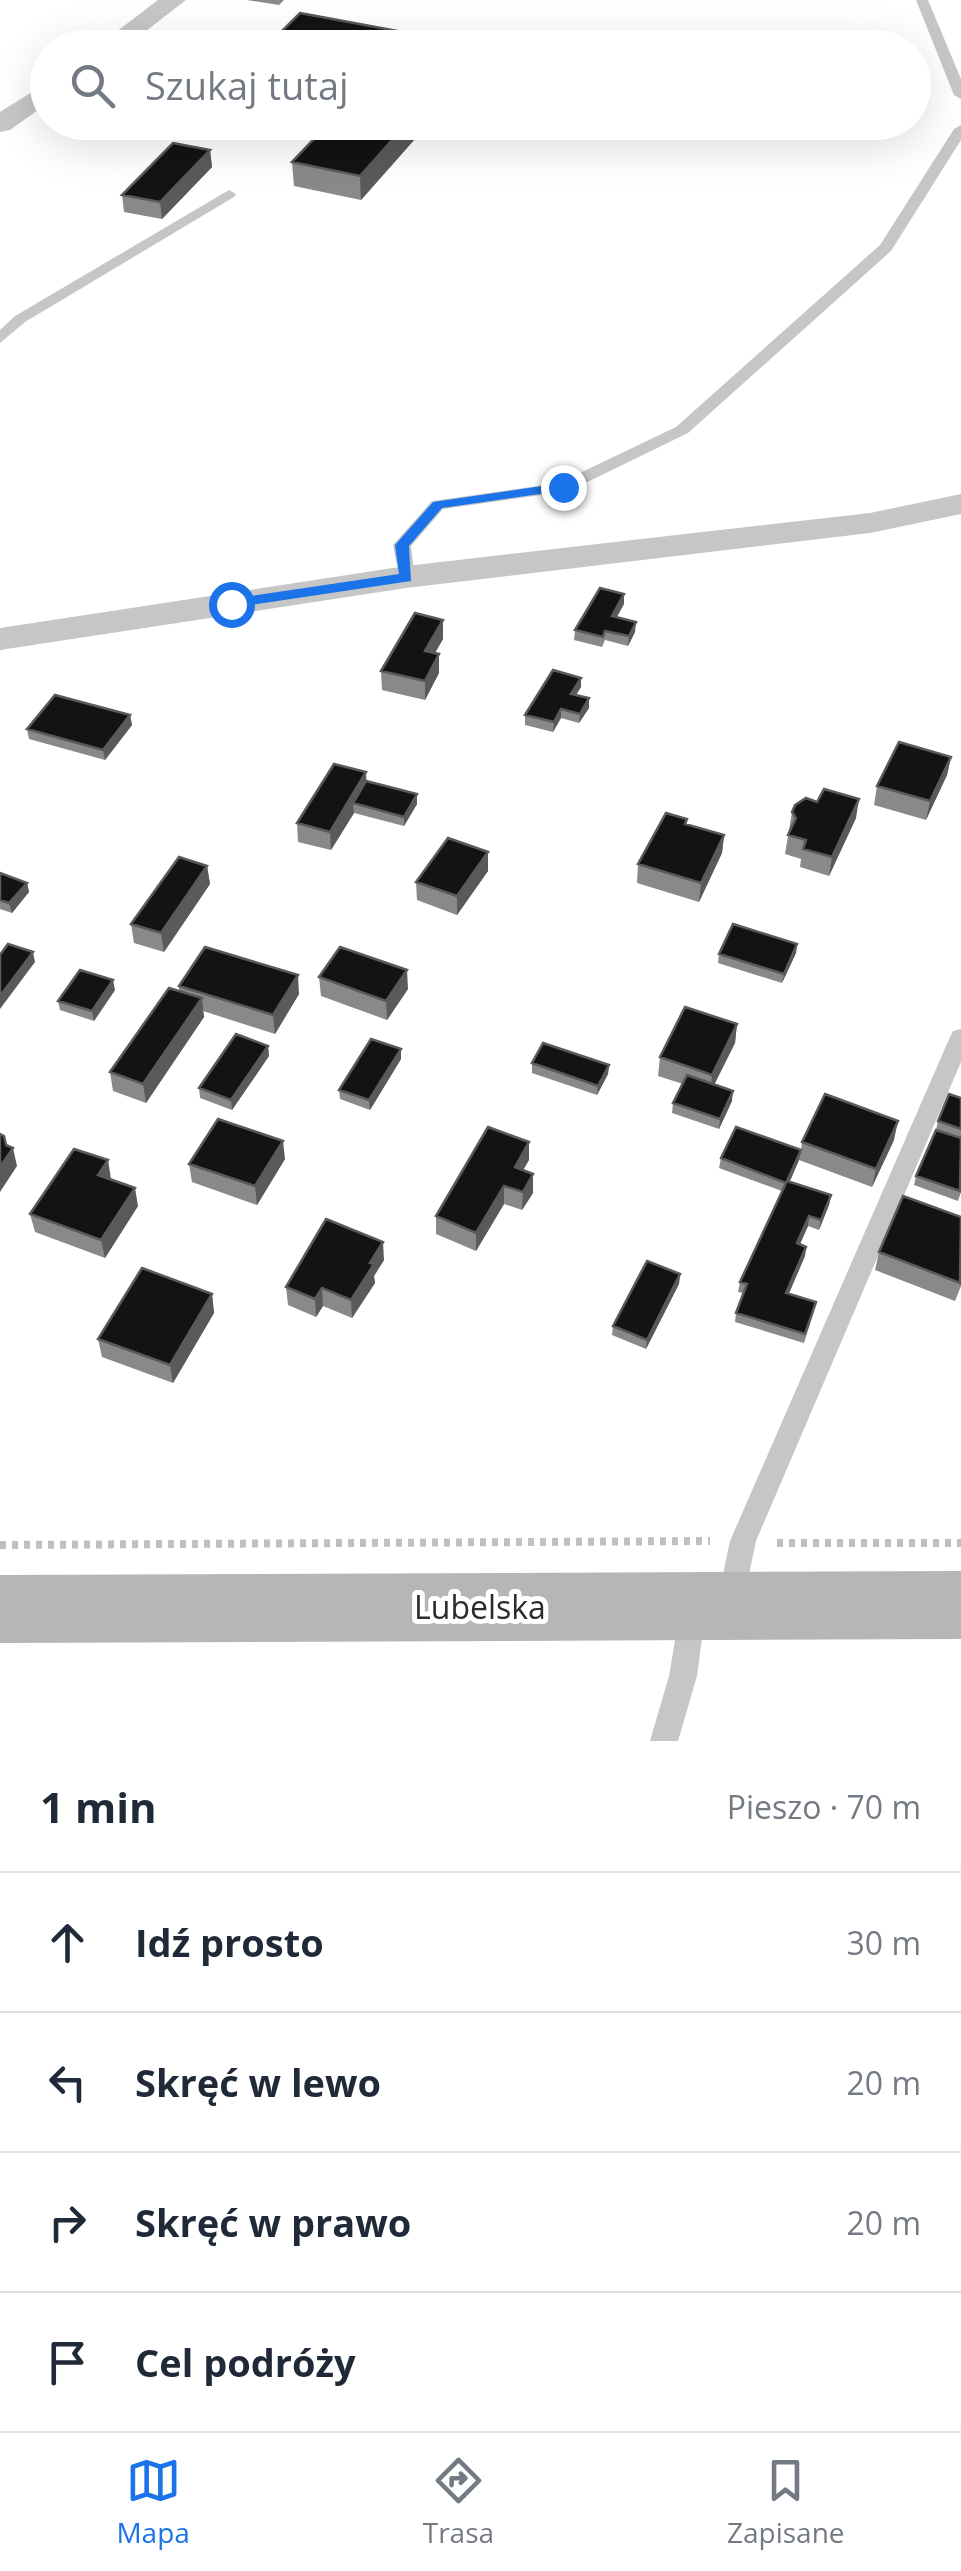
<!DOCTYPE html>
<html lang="pl">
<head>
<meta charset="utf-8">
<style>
  :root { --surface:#fff; --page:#f6f6f7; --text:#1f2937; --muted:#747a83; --line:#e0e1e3; --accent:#1a73e8 }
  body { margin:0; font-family:"Open Sans",sans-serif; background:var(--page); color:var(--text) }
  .stop { position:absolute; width:30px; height:30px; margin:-22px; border:8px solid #1a73e8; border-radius:50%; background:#fff }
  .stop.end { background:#1a73e8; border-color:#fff; box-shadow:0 2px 10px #0008 }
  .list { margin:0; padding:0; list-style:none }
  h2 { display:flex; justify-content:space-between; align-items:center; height:130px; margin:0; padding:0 40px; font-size:42px }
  h2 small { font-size:32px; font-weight:400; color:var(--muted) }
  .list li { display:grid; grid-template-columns:65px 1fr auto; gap:30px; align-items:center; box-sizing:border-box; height:140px; padding:0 40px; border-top:2px solid var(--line) }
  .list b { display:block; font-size:38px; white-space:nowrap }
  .list em { font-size:32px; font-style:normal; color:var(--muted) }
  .icon { flex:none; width:55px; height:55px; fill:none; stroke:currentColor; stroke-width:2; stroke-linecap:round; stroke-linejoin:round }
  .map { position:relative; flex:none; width:961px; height:1741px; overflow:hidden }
  .search { position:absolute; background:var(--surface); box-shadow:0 10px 40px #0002; left:30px; right:30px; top:30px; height:110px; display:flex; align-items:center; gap:25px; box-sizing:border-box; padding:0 35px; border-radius:55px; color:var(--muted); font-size:38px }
  .sheet { height:690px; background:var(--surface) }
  nav { display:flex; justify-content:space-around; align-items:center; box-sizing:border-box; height:140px; border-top:2px solid var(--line); background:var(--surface); font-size:28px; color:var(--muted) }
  nav a { display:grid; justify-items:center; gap:5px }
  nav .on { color:var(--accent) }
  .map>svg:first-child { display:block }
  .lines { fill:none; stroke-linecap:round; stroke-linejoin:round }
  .path { stroke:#c0c0c0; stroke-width:8; stroke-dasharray:6 6; stroke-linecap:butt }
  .lane { fill:#c6c6c6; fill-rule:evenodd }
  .street { fill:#c6c6c6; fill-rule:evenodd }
  .secondary { fill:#b6b6b6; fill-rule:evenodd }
  .wall { fill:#898989 }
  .shaded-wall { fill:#5a5a5a }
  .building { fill:#131313; stroke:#5a5a5a; stroke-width:2.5 }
  .route { fill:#1a73e8 }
  .labels { text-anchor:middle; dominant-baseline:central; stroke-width:10; stroke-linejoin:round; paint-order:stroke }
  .near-street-label { font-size:32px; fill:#2c2c2c; stroke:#fff }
</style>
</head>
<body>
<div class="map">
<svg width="961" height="1741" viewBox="0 0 961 1741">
  <rect width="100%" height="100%" fill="#fff"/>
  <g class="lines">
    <path class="path" d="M777 1543H961
      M0 1545 710 1541"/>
    <path class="lane" d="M916 0H928L961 79V99L954 95Z
      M961 125V140L891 251 688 433 569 491 443 509 411 546 415 577 412 581H400L393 545 432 501 559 483 676 427 880 245 954 129Z
      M229 190 236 194 234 197 25 322 0 343V330L15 316Z
      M961 1029V1062L756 1541 744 1598 740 1607 731 1610 722 1607 718 1598 730 1541 950 1037 953 1031Z
      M692 1604 701 1607 705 1616 697 1676 678 1741H650L669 1676 679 1616 683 1607Z"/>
    <path class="street" d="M158 0H186L124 48H95Z
      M48 82V103L10 130 0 132V112Z
      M961 494V514L870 533 406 588 0 650V628L406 566 870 513Z"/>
    <path class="secondary" d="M961 1571V1639L0 1643V1575Z"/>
  </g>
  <path class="wall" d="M247 0H284L279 5Z
    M282 31 414 34V48H286L283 47Z
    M430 122 361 200 294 186 292 162Z
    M210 150 212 167 162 219 124 212 122 195Z
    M624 604 616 617 635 632 628 646 605 640 602 647 574 640 575 630Z
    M443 639 435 653 439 654V673L425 700 382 690 381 671Z
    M581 678V687L576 695 589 708 579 723 561 718 553 732 525 725V715Z
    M130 715 132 725 105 760 29 739 27 729Z
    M951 757 947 775 926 820 874 805 877 786Z
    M366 781 417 794V804L404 826 354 813 331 850 298 842 297 823Z
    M792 812 856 818 829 876 800 867 801 859 785 854Z
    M687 819V824L724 835 722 853 699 902 637 883 638 864Z
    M207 866 210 884 164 952 134 943 131 924Z
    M488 871 457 915 417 900 416 882Z
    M0 873 27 883 29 892 12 913 0 909Z
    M797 944 796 953 782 983 718 963 719 954Z
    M319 977 408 989 387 1020 321 996Z
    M179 986 299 994 275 1034 203 1011 204 1017 146 1103 113 1091 110 1072 179 991Z
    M115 990 94 1021 60 1010 58 1001Z
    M737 1024 735 1043 714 1085 732 1101 719 1129 672 1113 673 1103 683 1084 658 1076 660 1057Z
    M268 1046 269 1056 232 1110 200 1098 199 1088Z
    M401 1059 370 1110 340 1099 339 1090Z
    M532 1063 609 1065 608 1074 597 1095 532 1073Z
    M961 1098V1192L958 1201 914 1185 916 1176 936 1130 938 1121Z
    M894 1140 872 1187 799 1160 790 1181 831 1195 829 1205 819 1230 808 1226 800 1244 806 1247 805 1256 788 1294 814 1311 804 1343 735 1322 736 1313 743 1293 738 1292 740 1282 782 1191 719 1168 721 1158 801 1150 802 1142Z
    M285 1159 257 1205 192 1182 189 1164Z
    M529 1160 523 1170 533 1193 522 1210 504 1204 476 1251 436 1234V1216Z
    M111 1179 138 1206 105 1258 35 1232 30 1214Z
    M961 1217V1286L955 1301 875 1270 879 1252Z
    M384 1260 374 1276 375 1283 352 1318 323 1306 316 1317 288 1305 286 1287Z
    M680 1274 679 1284 646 1349 612 1335 613 1326Z
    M212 1294 214 1313 173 1383 102 1357 98 1339Z"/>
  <path class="shaded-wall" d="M414 34V48H402Z
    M408 122H430L361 200 360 176Z
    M210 150 212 167 162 219 160 202Z
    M624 594V604L612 626V616Z
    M443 620V639L425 670V651Z
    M636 622 635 632 628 646 629 636Z
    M439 654V673L425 700V681Z
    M581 678V687L571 703V694Z
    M589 698V708L579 723 580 714Z
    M561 709V718L553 732 554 722Z
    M130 715 132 725 105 760 103 750Z
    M951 757 947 775 926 820 930 801Z
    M366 772 367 791 353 803 354 813 331 850 330 832Z
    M417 794V804L404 826V817Z
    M859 799 856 818 829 876 832 857Z
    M724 835 722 853 699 902 701 883Z
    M488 852V871L457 915V896Z
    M207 866 210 884 164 952 161 933Z
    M27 883 29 892 12 913 9 903Z
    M797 944 796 953 782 983 784 974Z
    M33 952 35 962 0 1009V996Z
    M407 970 408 989 387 1020 386 1001Z
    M298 975 299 994 275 1034 273 1015Z
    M113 980 115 990 94 1021 92 1011Z
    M202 998 204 1017 146 1103 143 1084Z
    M737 1024 735 1043 710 1093 712 1075Z
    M268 1046 269 1056 232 1110 231 1100Z
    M401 1049V1059L370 1110 369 1100Z
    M609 1065 608 1074 597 1095 598 1086Z
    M733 1091 732 1101 719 1129 720 1119Z
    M898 1121 894 1140 872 1187 876 1169Z
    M283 1141 285 1159 257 1205 255 1186Z
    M529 1142V1160L514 1186 515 1167Z
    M13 1148 17 1166 0 1192V1167Z
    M801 1150 799 1160 786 1190 787 1181Z
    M108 1160 111 1179 102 1194 98 1175Z
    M533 1174V1193L522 1210 523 1192Z
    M504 1186V1204L476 1251V1233Z
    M135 1188 138 1206 105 1258 101 1240Z
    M831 1195 829 1205 819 1230 821 1220Z
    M809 1216 808 1226 796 1253 797 1243Z
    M383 1242 384 1260 374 1276 375 1283 352 1318 351 1300 370 1263Z
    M806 1247 805 1256 785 1303 786 1293Z
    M680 1274 679 1284 646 1349 647 1340Z
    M322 1288 323 1306 316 1317 315 1299Z
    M212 1294 214 1313 173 1383 170 1365Z"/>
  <path class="building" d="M300 13 414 34 402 48H373L282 31Z
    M330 122H408L360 176 292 162Z
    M173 143 210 150 160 202 122 195Z
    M600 588 624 594 612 616 636 622 629 636 605 631 603 637 575 630Z
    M415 613 443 620 425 651 439 654 425 681 381 671Z
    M553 670 581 678 571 694 589 698 580 714 561 709 554 722 525 715Z
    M55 695 130 715 103 750 27 729Z
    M899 742 951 757 930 801 877 786Z
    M334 764 366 772 330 832 297 823Z
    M366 781 417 794 404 817 353 803Z
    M824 789 859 799 832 857 803 849 806 840 788 835 796 818 792 812 795 805 806 798 817 802Z
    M666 813 687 819 685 824 724 835 701 883 638 864Z
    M448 838 488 852 457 896 416 882Z
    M179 857 207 866 161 933 131 924Z
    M0 873 27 883 9 903 0 900Z
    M733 924 797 944 784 974 719 954Z
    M8 944 33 952 0 996V955Z
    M205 947 298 975 273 1015 179 986Z
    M340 947 407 970 386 1001 319 977Z
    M80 970 113 980 92 1011 58 1001Z
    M169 988 202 998 143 1084 110 1072Z
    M685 1007 737 1024 712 1075 660 1057Z
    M236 1034 268 1046 231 1100 199 1088Z
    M371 1039 401 1049 369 1100 339 1090Z
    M543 1043 609 1065 598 1086 532 1063Z
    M687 1075 733 1091 720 1119 673 1103Z
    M825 1094 898 1121 876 1169 802 1142Z
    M949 1094 961 1098V1129L938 1121Z
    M218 1119 283 1141 255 1186 189 1164Z
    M488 1127 529 1142 515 1167 533 1174 523 1192 504 1186 476 1233 436 1216Z
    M736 1127 801 1150 787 1181 831 1195 821 1220 809 1216 797 1243 806 1247 786 1293 816 1302 805 1334 736 1313 747 1284 740 1282 786 1183 721 1158Z
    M936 1130 961 1138 960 1191 916 1176Z
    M0 1134 4 1136 6 1145 13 1148 0 1167Z
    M74 1149 108 1160 98 1175 135 1188 101 1240 30 1214Z
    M903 1196 961 1217 960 1283 879 1252Z
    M326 1219 383 1242 370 1263 374 1264 351 1300 322 1288 315 1299 286 1287Z
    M647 1261 680 1274 647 1340 613 1326Z
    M142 1268 212 1294 170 1365 98 1339Z"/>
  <path class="route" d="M563 483 570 487 568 490 442 508 409 546 411 581 231 608 224 604 231 599 399 574 395 545 433 502Z"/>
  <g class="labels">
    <g class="near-street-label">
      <text x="480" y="1606">Lubelska</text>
    </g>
  </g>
</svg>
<div class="stop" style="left:231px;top:604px"></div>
<div class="stop end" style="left:563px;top:487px"></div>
<div class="search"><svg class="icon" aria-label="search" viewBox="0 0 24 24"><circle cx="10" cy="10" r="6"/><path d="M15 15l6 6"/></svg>Szukaj tutaj</div>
</div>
<section class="sheet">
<h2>1 min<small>Pieszo · 70 m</small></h2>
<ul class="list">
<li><svg class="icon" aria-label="ahead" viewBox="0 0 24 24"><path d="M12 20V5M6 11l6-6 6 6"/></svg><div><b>Idź prosto</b></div><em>30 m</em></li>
<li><svg class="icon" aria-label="left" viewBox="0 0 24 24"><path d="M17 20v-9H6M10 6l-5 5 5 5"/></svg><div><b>Skręć w lewo</b></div><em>20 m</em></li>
<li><svg class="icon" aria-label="right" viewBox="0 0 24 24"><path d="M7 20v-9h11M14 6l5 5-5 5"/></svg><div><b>Skręć w prawo</b></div><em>20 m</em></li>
<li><svg class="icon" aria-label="arrive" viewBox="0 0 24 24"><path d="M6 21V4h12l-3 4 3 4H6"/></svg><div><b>Cel podróży</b></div></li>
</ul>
</section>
<nav>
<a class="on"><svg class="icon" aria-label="map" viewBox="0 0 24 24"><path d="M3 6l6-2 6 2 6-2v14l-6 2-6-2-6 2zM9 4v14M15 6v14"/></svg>Mapa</a>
<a><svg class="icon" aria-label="directions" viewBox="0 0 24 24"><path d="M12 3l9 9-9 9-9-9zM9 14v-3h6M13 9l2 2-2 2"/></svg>Trasa</a>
<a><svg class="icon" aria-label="saved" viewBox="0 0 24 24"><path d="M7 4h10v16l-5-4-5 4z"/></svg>Zapisane</a>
</nav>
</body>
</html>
